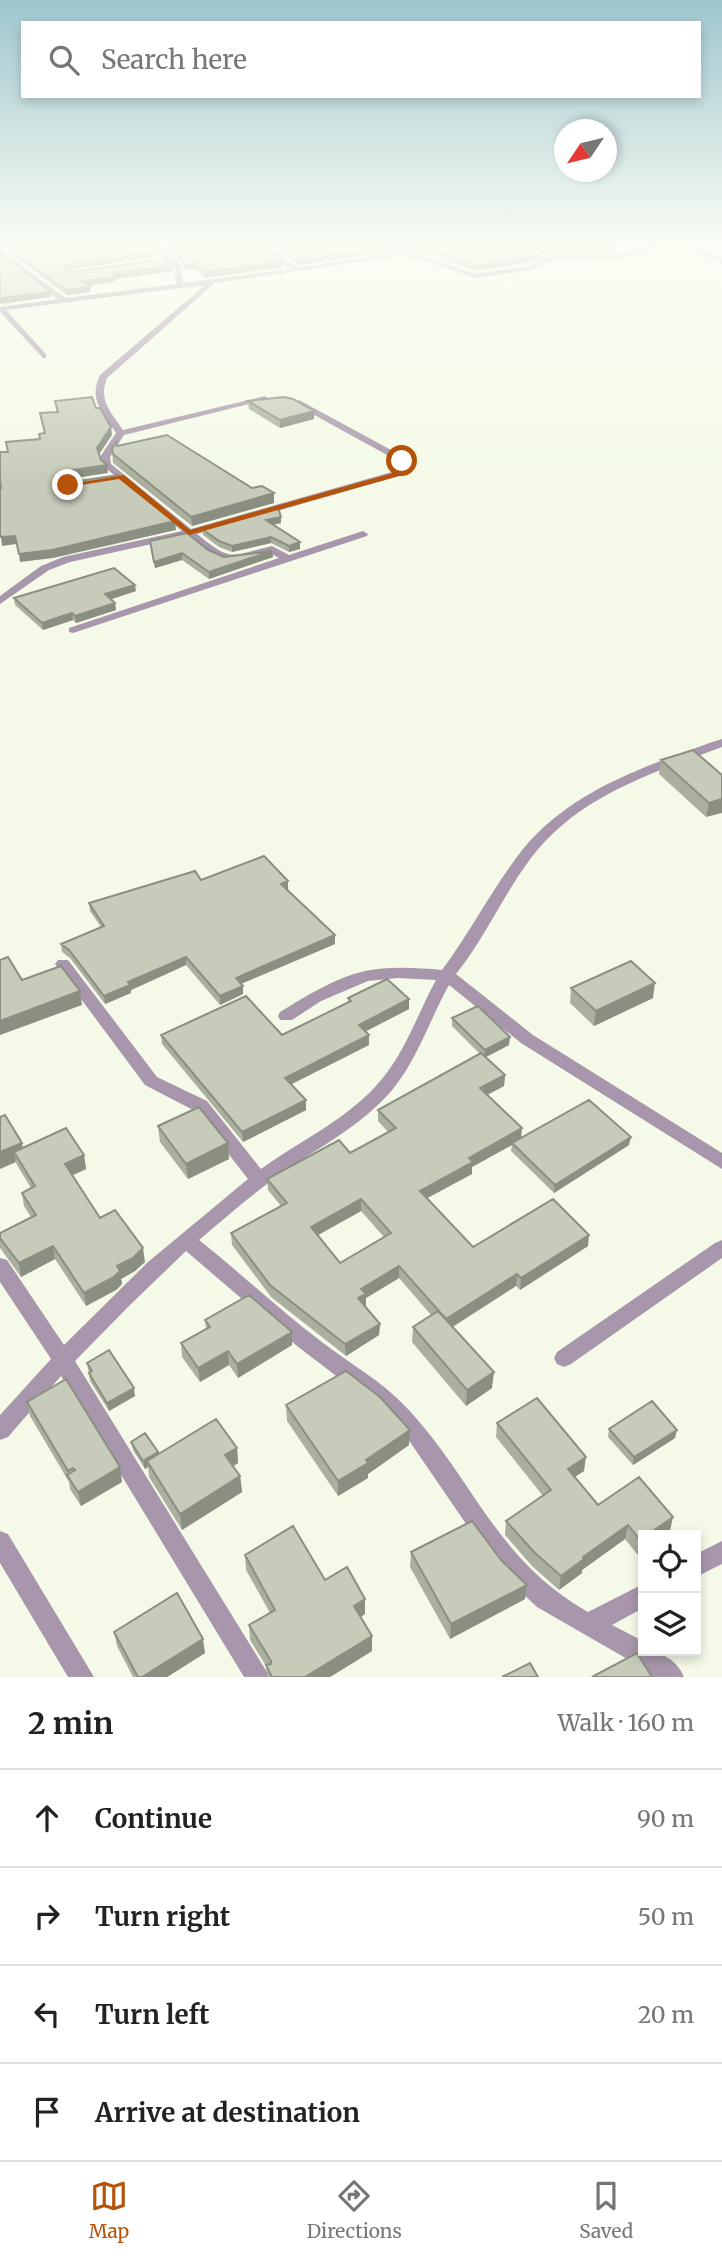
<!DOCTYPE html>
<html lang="en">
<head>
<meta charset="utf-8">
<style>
  :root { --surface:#fff; --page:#f2f2f2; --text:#222; --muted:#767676; --line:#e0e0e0; --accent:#b45309 }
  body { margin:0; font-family:Merriweather,serif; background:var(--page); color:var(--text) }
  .controls { position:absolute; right:21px; bottom:21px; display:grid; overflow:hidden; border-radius:0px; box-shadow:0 4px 10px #0003 }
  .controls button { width:63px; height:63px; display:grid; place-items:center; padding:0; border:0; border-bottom:2px solid var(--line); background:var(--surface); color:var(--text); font:35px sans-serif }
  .compass { position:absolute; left:554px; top:119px; width:63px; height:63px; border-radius:50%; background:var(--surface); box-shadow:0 4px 10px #0003; rotate:235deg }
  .stop { position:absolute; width:21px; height:21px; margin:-16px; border:5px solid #b45309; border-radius:50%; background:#fff }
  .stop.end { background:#b45309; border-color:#fff; box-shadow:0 2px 7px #0008 }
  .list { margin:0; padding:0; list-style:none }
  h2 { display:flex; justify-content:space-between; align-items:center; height:91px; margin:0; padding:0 28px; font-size:30px }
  h2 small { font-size:23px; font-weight:400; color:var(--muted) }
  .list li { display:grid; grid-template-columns:46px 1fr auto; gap:21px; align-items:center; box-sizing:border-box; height:98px; padding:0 28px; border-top:2px solid var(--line) }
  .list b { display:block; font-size:26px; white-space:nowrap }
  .list em { font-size:23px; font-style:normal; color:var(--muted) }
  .icon { flex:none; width:38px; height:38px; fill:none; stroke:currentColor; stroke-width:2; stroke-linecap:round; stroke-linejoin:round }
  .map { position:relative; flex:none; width:722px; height:1677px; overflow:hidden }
  .search { position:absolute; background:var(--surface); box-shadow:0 4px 10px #0003; left:21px; right:21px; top:21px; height:77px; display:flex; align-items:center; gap:18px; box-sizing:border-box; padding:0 24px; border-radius:0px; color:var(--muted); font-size:26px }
  .sheet { height:483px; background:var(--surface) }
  nav { display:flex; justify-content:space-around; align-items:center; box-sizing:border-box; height:98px; border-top:2px solid var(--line); background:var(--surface); font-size:19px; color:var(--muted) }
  nav a { display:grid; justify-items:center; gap:4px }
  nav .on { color:var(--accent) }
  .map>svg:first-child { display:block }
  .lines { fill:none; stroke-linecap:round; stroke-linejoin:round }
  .minor { fill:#a897ac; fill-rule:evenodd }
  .wall { fill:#aaaf9f; fill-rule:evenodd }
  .shaded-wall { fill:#8b8f82 }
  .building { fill:#c6ccb9; stroke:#8b8f82; stroke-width:2; fill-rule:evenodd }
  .route { fill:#b45309 }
</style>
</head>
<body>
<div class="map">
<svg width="722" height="1677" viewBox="0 0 722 1677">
  <rect width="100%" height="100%" fill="#f4fae7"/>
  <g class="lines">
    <path class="minor" d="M153 247H160L181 266 183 283 290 269 261 247H268L298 268 394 253 420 255 476 274 529 266 542 261 504 247H512L544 257 621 254 651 247H660L621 258 551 261 531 270 476 278 417 258 394 257 215 283 107 378C98 401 111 412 123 430L265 396 269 399 124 435 110 457 111 464 191 529 399 470 401 467 387 455 296 405 295 403 299 400 393 451 411 466 406 474 197 534C233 563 229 556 272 546L289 555 363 531 368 534 367 536 73 633 69 632V628L279 558 270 553C223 564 226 568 188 536L70 562 49 570 0 604V596L41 566 63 557 182 531 102 465 100 457 116 433C103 413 88 400 100 375L205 285 6 310 46 354V358H43L0 312V307L58 299 0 255V250L66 298 176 284 175 268 169 262 111 269 107 267 164 258Z
      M692 247H699L722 259V264Z
      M722 739V747C652 773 578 796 531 858 503 895 485 938 456 974L533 1035 722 1153V1169L521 1043 449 985C430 1019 418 1058 393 1089 362 1126 317 1148 278 1176 251 1195 225 1218 199 1240 241 1273 279 1310 322 1342 350 1364 382 1381 406 1407 474 1479 495 1559 588 1612L643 1584V1608L612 1625 643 1641V1651C661 1651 677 1660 684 1677H653L629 1660 537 1607 502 1574 486 1553 410 1442 382 1411 297 1346 186 1251 130 1305 75 1361 270 1677H244L61 1376 8 1437 0 1440V1415L51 1359 0 1282V1258L7 1260 64 1345 148 1262 248 1179 195 1111 145 1085 55 964 58 960H68L157 1077 207 1101 261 1169C301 1140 349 1119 382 1079 406 1050 418 1013 436 980L398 978 368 981 321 1001 292 1020H280L278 1016 280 1012C306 996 335 978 365 971 390 966 417 968 442 970 471 931 493 887 523 849 562 802 615 778 671 757 688 751 705 744 722 739Z
      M722 1240V1258L571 1364 564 1367 557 1364 554 1358 557 1352 715 1243Z
      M0 1531 8 1534 94 1677H68L0 1563Z
      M722 1541V1564L696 1577V1554Z"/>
  </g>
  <path class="wall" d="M0 247H154L158 251V256L67 270 70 272 172 266 173 271 115 279V282L89 286 90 292 67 295Z
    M163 247H263L283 267 204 278 196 269 184 270 183 264Z
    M272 247H510L535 256V261L476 271 409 248 299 265Z
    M513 247H622L583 253 544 254Z
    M248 401 314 411V419L280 428 249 409Z
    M117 446 252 488 274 493V503L192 526 113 463 112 449Z
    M281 517V523L273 525 300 542V549L289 552 271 543 232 552 219 547 203 535 202 529Z
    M150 541 208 550 224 557 272 551 273 557 209 579 182 560 155 568Z
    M136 591 111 599 115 603 116 610 76 623 73 620 43 630 15 605 14 598Z
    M661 760 722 775 706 817 659 774Z
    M201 880 288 881V889L287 890 335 944 241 984 243 994 220 1005 186 965 131 990V993L105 1004 70 958 62 952 61 944 101 927 90 911 89 903Z
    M571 988 653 998 594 1026 570 1003Z
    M348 998 409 999V1009L365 1031 369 1045 291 1084 306 1110 243 1142 162 1044 161 1035H282L348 1003Z
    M452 1018 509 1045 486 1057 505 1075 504 1086 487 1095 521 1138 629 1145 554 1193 511 1151 512 1145 472 1167V1174L427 1198 473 1247 588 1246 520 1290 516 1286 453 1327 492 1388 466 1406 412 1342 413 1327 431 1315 399 1278 366 1298 365 1306 380 1324 379 1335 346 1356 271 1297 232 1245 231 1233 281 1206 268 1190 267 1179 350 1153 388 1132 378 1121V1110L480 1054 452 1026ZM361 1211 384 1237 340 1263 318 1235Z
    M0 1117 23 1148 84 1155 86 1169 72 1175 100 1218 145 1262 135 1271 121 1279 122 1284 116 1290 86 1306 55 1259 21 1277 0 1248V1233L31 1217 24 1206 22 1193 31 1188 17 1165Z
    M158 1126 229 1159 188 1179 160 1142Z
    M205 1320 292 1332V1345L238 1378 229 1365 200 1382 182 1357 181 1343 206 1329Z
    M87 1363 135 1396 109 1411 90 1381Z
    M27 1402 122 1482 81 1506 70 1489 69 1482 30 1416Z
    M286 1405 409 1445 368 1474V1478L338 1496 287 1421Z
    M497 1423 584 1471 575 1477 598 1505 670 1531 664 1535H643V1549L637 1554 625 1539 582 1570V1573L559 1590 532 1566 505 1535 506 1521 543 1496 496 1437Z
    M609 1429 675 1438 633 1465 608 1437Z
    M131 1442 159 1454 237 1448 238 1463 233 1466 240 1476 242 1492 182 1530 149 1477 148 1467 145 1469 133 1450Z
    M411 1552 527 1585 525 1599 450 1639 410 1567Z
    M245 1555 325 1580 365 1614 361 1617 372 1651 330 1677H267L266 1666 250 1640 249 1625 270 1613 246 1570Z
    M114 1632 205 1653 167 1677H133L117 1646Z"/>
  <path class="shaded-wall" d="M382 247H409V248L299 265 298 260Z
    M583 247H622L583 253Z
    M158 251V256L66 270 63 268 65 265Z
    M535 256V261L476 271V266Z
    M283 262V267L204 278V272Z
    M196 263V269L184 270V265Z
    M172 266 173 271 115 279V282L83 286 82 281 111 273Z
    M90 287V292L67 295 66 290Z
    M51 292V297L0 304V298Z
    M314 411V419L280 428V420Z
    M111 427 112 435 98 456 97 448Z
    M107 465 108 473 68 479 61 486 60 478 67 471Z
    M274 493V503L192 526 191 517Z
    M281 517V523L266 526V520Z
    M175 521 176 530 53 558 20 562 19 554Z
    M15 536 16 544 2 546 1 537Z
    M271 537V543L232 552V546Z
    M300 542V549L289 552V546Z
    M272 551 273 557 209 579V572Z
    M182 553V560L155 568 154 562Z
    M135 585 136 591 106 601 105 594Z
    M115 603 116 610 76 623 75 616Z
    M72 613 73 620 43 630 42 623Z
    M722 799V813L706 817 709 803Z
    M288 881V889L281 892V884Z
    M335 935V944L236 986V978Z
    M186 957V965L131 990V993L105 1004 104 996 128 982Z
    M655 983 653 998 594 1026 596 1011Z
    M243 986V994L220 1005V996Z
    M80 991 82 1005 0 1035V1021Z
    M409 999V1009L359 1035V1025Z
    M369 1035V1045L286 1087 285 1078Z
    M510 1037 509 1045 484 1058 485 1050Z
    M505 1075 504 1086 479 1099 480 1088Z
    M306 1100V1110L243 1142 242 1132Z
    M522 1128 521 1140 512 1143V1145L472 1167V1174L420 1202V1191L469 1158Z
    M631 1137 629 1145 554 1193 555 1185Z
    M22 1143 25 1158 14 1152 16 1162 0 1169V1152Z
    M228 1143 229 1159 188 1179 186 1164Z
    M84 1155 86 1169 67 1178 65 1164Z
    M361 1199V1211L311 1239V1227Z
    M589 1235 588 1246 520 1290 521 1278Z
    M53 1246 55 1259 21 1277 19 1263Z
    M143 1248 145 1262 135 1271 121 1279 122 1284 116 1290 86 1306 84 1293 117 1266Z
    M399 1266V1278L366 1298V1306L358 1310V1298L361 1289Z
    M517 1274 516 1286 445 1331 446 1320Z
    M380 1324 379 1335 346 1356 345 1344Z
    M292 1332V1345L238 1378 237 1364Z
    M228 1351 229 1365 200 1382 198 1368Z
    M494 1372 492 1388 466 1406 467 1390Z
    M134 1388 135 1396 109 1411 107 1403Z
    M410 1430 409 1445 368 1474V1478L338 1496V1481L366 1460Z
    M677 1430 675 1438 633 1465 634 1457Z
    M237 1448 238 1463 227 1470 225 1455Z
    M158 1452 159 1460 147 1461 148 1467 145 1469 143 1461Z
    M586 1457 584 1471 565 1483 568 1469Z
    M120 1467 122 1482 81 1506 78 1492Z
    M240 1476 242 1492 182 1530 180 1514Z
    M673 1517 670 1531 664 1535H647Z
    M628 1525 625 1539 582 1570V1573L559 1590 561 1576 583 1557Z
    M643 1538V1549L637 1554 640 1540Z
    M527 1585 525 1599 450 1639 451 1624Z
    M365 1599V1614L354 1620V1606Z
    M372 1636V1651L330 1677H305Z
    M203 1639 205 1653 167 1677H142Z"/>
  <path class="building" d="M5 247H154L158 251 65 265 63 268 70 272 168 259 172 266 111 273 115 277 82 281 90 287 66 290Z
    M169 247H263L283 262 204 272 196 263 184 265 182 259Z
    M279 247H382L298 260Z
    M422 247H510L535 256 476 266Z
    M535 247H589L545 249Z
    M0 253 51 292 0 298Z
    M92 397 96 408H100L111 427 97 448 101 460 107 465 67 471 60 478 67 483 118 475 175 521 52 550 19 554 15 536 1 537 0 535V488H1L0 481V452H8L6 442 40 439 39 434 45 433 40 413 58 412 55 401Z
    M284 397 293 399 314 411 280 420 248 401Z
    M167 435 252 488 262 486 274 493 191 517 113 454 112 449 116 442 117 446Z
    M278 507 281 517 266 520 300 542 289 546 271 537 232 546 219 541 202 529Z
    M187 533 208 550 224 557 272 551 209 572 182 553 154 562 150 541Z
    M114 568 135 585 105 594 115 603 75 616 72 613 42 623 14 598Z
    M693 750 722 775V799L709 803 661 760Z
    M264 856 288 881 281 884 335 935 236 978 243 986 220 996 186 957 128 982 130 985 104 996 69 950 61 944 104 926 89 903 195 871 201 880Z
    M8 957 22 980 61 966 80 991 0 1021V960Z
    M631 961 655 983 596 1011 571 988Z
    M387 979 409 999 359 1025 369 1035 285 1078 306 1100 242 1132 161 1035 246 996 282 1035 351 1001 348 998Z
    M478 1006 510 1037 485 1050 452 1018Z
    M481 1053 505 1075 480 1088 522 1128 469 1158 473 1162 420 1191 473 1247 553 1199 589 1235 521 1278 517 1274 446 1319 399 1266 361 1289 366 1294 358 1298 380 1324 345 1344 270 1285 231 1233 287 1203 267 1179 339 1140 350 1153 396 1128 378 1110ZM361 1199 391 1233 340 1263 311 1227Z
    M589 1100 631 1137 555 1185 512 1143Z
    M199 1107 228 1143 186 1164 158 1126Z
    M5 1115 22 1143 0 1152V1117Z
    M66 1128 84 1155 65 1164 100 1218 115 1210 143 1248 133 1258 117 1266 120 1271 114 1277 84 1293 53 1246 19 1263 0 1238V1233L36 1215 22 1193 35 1186 14 1152Z
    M249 1295 292 1332 237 1364 228 1351 198 1368 181 1343 210 1327 205 1320Z
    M438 1311 494 1372 467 1390 413 1327Z
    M109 1350 134 1388 107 1403 89 1373 92 1371 87 1363Z
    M346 1371 380 1397 410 1430 366 1460 368 1463 338 1481 286 1405Z
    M66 1379 120 1467 78 1492 67 1475 75 1470 73 1468 68 1471 27 1402Z
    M537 1398 586 1457 568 1469 598 1505 639 1477 673 1517 647 1535H643V1538L640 1540 628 1525 583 1557 584 1559 561 1576 534 1552 506 1521 551 1490 497 1423Z
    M652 1401 677 1430 634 1457 609 1429Z
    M216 1419 237 1448 225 1455 240 1476 180 1514 147 1461Z
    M145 1433 158 1452 143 1461 131 1442Z
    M472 1521 502 1561 527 1585 451 1624 411 1552Z
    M293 1526 325 1580 347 1567 365 1599 354 1606 372 1636 305 1677H272L266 1665 271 1664V1661L249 1625 275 1610 245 1555Z
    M177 1593 203 1639 142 1677H138L114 1632Z
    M637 1653 652 1677H592Z
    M530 1663 538 1677H502Z"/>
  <linearGradient id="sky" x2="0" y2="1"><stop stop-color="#9fc6ce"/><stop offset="0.51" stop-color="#fafdf4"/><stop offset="1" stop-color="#fafdf4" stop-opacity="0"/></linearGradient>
  <rect width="722" height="481" fill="url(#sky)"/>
  <path class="route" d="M402 459 410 466 406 474 189 535 119 479 68 487 64 485 124 475 190 530 400 471 402 466 398 461Z"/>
</svg>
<div class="controls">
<button><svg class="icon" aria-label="locate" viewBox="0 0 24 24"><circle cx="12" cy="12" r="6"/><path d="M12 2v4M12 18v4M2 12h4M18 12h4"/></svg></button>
<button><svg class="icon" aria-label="layers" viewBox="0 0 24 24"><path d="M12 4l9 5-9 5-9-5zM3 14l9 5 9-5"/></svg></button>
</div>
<svg class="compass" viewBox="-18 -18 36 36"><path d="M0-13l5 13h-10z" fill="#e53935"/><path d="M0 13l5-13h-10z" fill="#767676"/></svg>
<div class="stop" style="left:402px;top:461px"></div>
<div class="stop end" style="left:68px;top:485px"></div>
<div class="search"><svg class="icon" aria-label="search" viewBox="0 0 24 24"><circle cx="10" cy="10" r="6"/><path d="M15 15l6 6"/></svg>Search here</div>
</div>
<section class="sheet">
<h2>2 min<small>Walk · 160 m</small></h2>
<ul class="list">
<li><svg class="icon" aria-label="ahead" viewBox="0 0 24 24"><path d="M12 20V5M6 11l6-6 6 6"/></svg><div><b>Continue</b></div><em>90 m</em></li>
<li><svg class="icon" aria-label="right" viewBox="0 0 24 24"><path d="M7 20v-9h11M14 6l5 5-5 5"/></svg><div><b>Turn right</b></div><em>50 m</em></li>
<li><svg class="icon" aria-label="left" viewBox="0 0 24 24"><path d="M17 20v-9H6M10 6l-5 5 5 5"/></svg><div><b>Turn left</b></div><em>20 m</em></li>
<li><svg class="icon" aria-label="arrive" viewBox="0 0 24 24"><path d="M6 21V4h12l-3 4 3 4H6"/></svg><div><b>Arrive at destination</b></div></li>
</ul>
</section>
<nav>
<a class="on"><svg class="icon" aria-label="map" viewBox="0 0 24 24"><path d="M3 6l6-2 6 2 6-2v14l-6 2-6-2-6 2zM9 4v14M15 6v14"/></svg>Map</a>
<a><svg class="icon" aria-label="directions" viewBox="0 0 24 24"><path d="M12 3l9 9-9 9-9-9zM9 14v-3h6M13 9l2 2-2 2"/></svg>Directions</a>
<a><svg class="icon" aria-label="saved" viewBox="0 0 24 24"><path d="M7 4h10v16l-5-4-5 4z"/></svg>Saved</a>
</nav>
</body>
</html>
